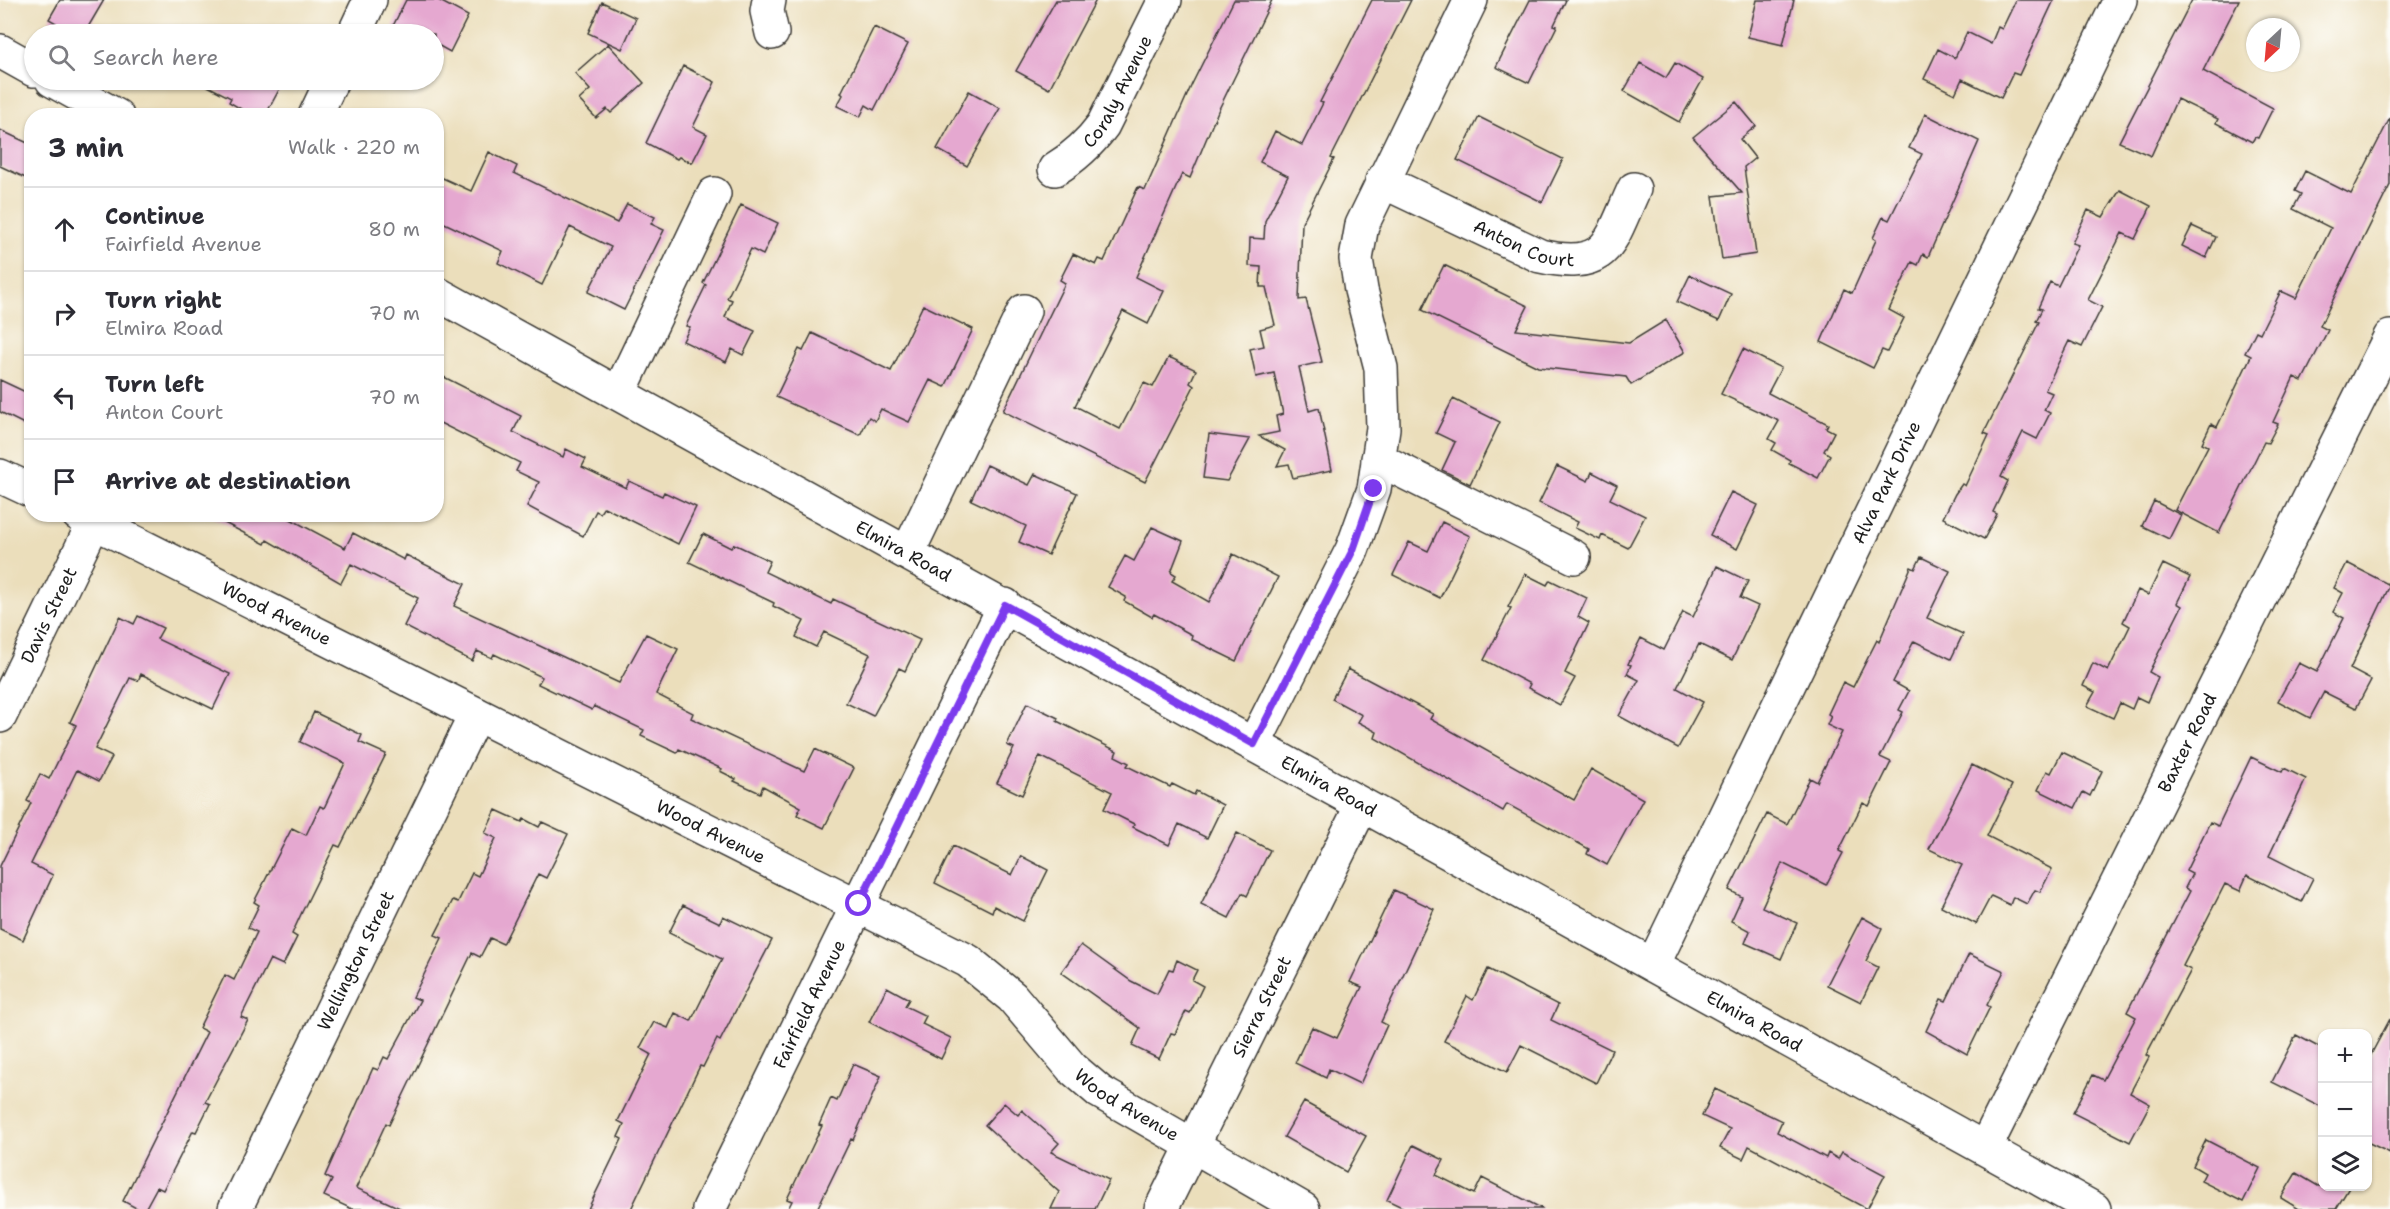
<!DOCTYPE html>
<html lang="en">
<head>
<meta charset="utf-8">
<style>
  :root { --surface:#fff; --page:#f2f2f3; --text:#2b2b33; --muted:#7c7c81; --line:#e1e1e2 }
  body { margin:0; font-family:"Shantell Sans",sans-serif; background:var(--page); color:var(--text) }
  .controls { position:absolute; right:18px; bottom:18px; display:grid; overflow:hidden; border-radius:12px; box-shadow:0 2px 4px #0004 }
  .controls button { width:54px; height:54px; display:grid; place-items:center; padding:0; border:0; border-bottom:2px solid var(--line); background:var(--surface); color:var(--text); font:30px sans-serif }
  .compass { position:absolute; left:2246px; top:18px; width:54px; height:54px; border-radius:50%; background:var(--surface); box-shadow:0 2px 4px #0004; rotate:206deg }
  .stop { position:absolute; width:18px; height:18px; margin:-14px; border:4px solid #7c3aed; border-radius:50%; background:#fff }
  .stop.end { background:#7c3aed; border-color:#fff; box-shadow:0 2px 6px #0008 }
  .list { margin:0; padding:0; list-style:none }
  h2 { display:flex; justify-content:space-between; align-items:center; height:78px; margin:0; padding:0 24px; font-size:26px }
  h2 small { font-size:20px; font-weight:400; color:var(--muted) }
  .list li { display:grid; grid-template-columns:39px 1fr auto; gap:18px; align-items:center; box-sizing:border-box; height:84px; padding:0 24px; border-top:2px solid var(--line) }
  .list b { display:block; font-size:22px; white-space:nowrap }
  .list p { margin:0; font-size:20px; white-space:nowrap; color:var(--muted) }
  .list em { font-size:20px; font-style:normal; color:var(--muted) }
  .icon { flex:none; width:33px; height:33px; fill:none; stroke:currentColor; stroke-width:2; stroke-linecap:round; stroke-linejoin:round }
  .map { position:relative; flex:none; width:2390px; height:1209px; overflow:hidden }
  .search { position:absolute; background:var(--surface); box-shadow:0 2px 4px #0004; left:24px; top:24px; width:420px; height:66px; display:flex; align-items:center; gap:15px; box-sizing:border-box; padding:0 21px; border-radius:33px; color:var(--muted); font-size:22px }
  .panel { position:absolute; background:var(--surface); box-shadow:0 2px 4px #0004; left:24px; top:108px; width:420px; height:414px; border-radius:24px }
  .map>svg:first-child { display:block }
  .building { fill:#e5a8d0 }
  .lines { fill:none; stroke-linecap:round; stroke-linejoin:round }
  .minor-casing { stroke:#3b3934; stroke-width:36 }
  .minor { stroke:#fff; stroke-width:33 }
  .route { stroke:#7c3aed; stroke-width:8 }
  .labels { text-anchor:middle; dominant-baseline:central; stroke-width:6; stroke-linejoin:round; paint-order:stroke }
  .street-label { font-size:18px; fill:#1c1c1c; stroke:#fdfcf7 }
</style>
</head>
<body>
<div class="map">
<svg width="2390" height="1209" viewBox="0 0 2390 1209">
  <rect width="100%" height="100%" fill="#fdfcf7"/>
  <filter id="ink" filterUnits="userSpaceOnUse"><feTurbulence type="fractalNoise" baseFrequency=".0167" numOctaves="2"/><feDisplacementMap in="SourceGraphic" scale="12" xChannelSelector="R" yChannelSelector="G"/><feConvolveMatrix kernelMatrix="1 2 1 2 8 2 1 2 1" color-interpolation-filters="sRGB"/></filter>
  <filter id="wash" filterUnits="userSpaceOnUse"><feTurbulence type="fractalNoise" baseFrequency=".008" numOctaves="4" result="noise"/><feDisplacementMap in="SourceGraphic" scale="24" xChannelSelector="R" yChannelSelector="G"/><feGaussianBlur stdDeviation="1.35" result="paint"/><feColorMatrix in="noise" values="0 0 0 0 0 0 0 0 0 0 0 0 0 0 0 0 0 1.4 0 .05"/><feComposite in="paint" operator="in"/></filter>
  <g filter="url(#wash)">
    <rect width="100%" height="100%" fill="#ebdebb"/>
    <g id="blocks">
      <path class="building" d="M60 0H104L84 34H75L49 19Z
        M406 0H438L468 16 450 52 434 43V34H409L393 26Z
        M1056 0H1096L1049 89 1016 71Z
        M1234 0H1272L1218 111 1190 178 1182 174 1136 277 1164 291 1148 324 1123 311 1075 406 1120 429 1144 383 1153 387 1169 357 1196 370 1190 383 1194 386 1145 482 1003 411 1065 283 1060 280 1073 254 1096 265 1099 259 1104 261 1138 187 1145 190 1192 84Z
        M1372 0H1411L1331 158 1334 159 1302 223 1299 300 1306 299 1322 362 1299 367 1309 411 1319 408 1332 470 1293 478 1289 464 1277 466 1285 450 1259 436 1279 432 1276 416 1283 414 1274 373 1256 377 1250 349 1264 346 1260 329 1275 325 1266 287H1260L1261 267 1249 266 1250 238 1264 239 1265 221 1288 176 1260 162 1275 131 1302 145 1323 103 1320 102Z
        M1530 0H1566L1554 25 1557 26 1529 83 1496 67Z
        M1757 0H1794L1783 45 1748 37Z
        M2016 0H2054L2019 75 2013 73 2001 98 1962 79 1955 94 1924 79 1938 49 1955 58 1967 32 1991 44 1998 27 2002 29Z
        M2192 0H2239L2203 71 2273 108 2258 138 2255 137 2252 142 2216 123 2218 119 2177 99 2151 156 2119 142Z
        M602 2 636 18 622 49 588 33Z
        M874 27 908 44 874 110 866 105 860 117 837 106 843 95 841 93Z
        M608 44 644 83 611 113 607 109 596 118 579 100 590 90 575 73Z
        M1640 63 1666 78 1675 63 1703 79 1679 122 1624 91Z
        M683 66 715 82 693 127 707 134 692 163 679 157 677 159 646 143Z
        M196 80H269L281 86 265 116H253L229 102 231 98Z
        M969 91 1000 108 967 166 937 149Z
        M1736 102 1756 126 1740 139 1755 158 1744 167 1756 254 1722 259 1713 196 1742 193 1693 137Z
        M1925 114 1979 141 1928 257 1923 254 1918 265 1912 262 1889 310 1904 318 1887 352 1882 350 1873 368 1821 342 1844 289 1852 293 1876 240 1873 238 1883 217 1889 220 1922 154 1909 148Z
        M1479 117 1563 159 1542 202 1457 160Z
        M2390 118V185L2320 326 2328 330 2302 381 2294 377 2273 422 2278 424 2268 443 2264 442 2219 533 2175 510 2208 446 2202 443 2211 424 2217 427 2251 356 2245 353 2256 331 2260 333 2281 291 2296 298 2331 228 2293 209 2301 194 2295 191 2305 171 2351 194Z
        M0 130 32 145V181L0 166Z
        M489 152 517 166 514 173 617 223 627 204 655 217 651 224 664 230 624 310 588 292 611 247 570 227 542 285 498 263 503 251 436 219V175L471 191Z
        M2120 190 2151 206 2135 239 2122 233 2088 300 2102 307 2082 347 2069 341 2045 390 2052 393 2044 410 2050 413 2037 439 2023 432 2001 477 2008 481 1993 512 1997 514 1984 539 1943 518 1955 494 1962 484 1965 486 1989 435 1984 433 2039 322 2036 321 2042 309 2038 308 2050 282 2058 286 2078 245 2072 243 2088 210 2103 217Z
        M741 205 778 223 763 255 751 249 727 298 732 300 725 317 755 331 743 355 732 349 726 362 683 341 690 327 686 326 706 285 703 283Z
        M2192 226 2216 237 2206 258 2182 246Z
        M1444 265 1528 306 1516 330 1629 343 1666 320 1685 352 1631 385 1626 377 1538 367 1422 310Z
        M1690 275 1731 294 1719 321 1677 302Z
        M923 305 973 329 945 387 930 380 909 422 881 409 875 421 869 417 860 435 776 397 799 349 803 351 812 333 891 371Z
        M1743 349 1781 368 1768 393 1828 424 1826 428 1834 432 1824 451 1830 455 1818 478 1789 463 1790 460 1772 450 1776 443 1769 439 1779 421 1721 394Z
        M436 373 521 416 513 432 563 457 566 449 586 459 582 467 626 488 629 481 662 496 664 492 696 507 678 544 604 507 600 513 596 511 583 536 527 506 539 482 516 471 520 463 436 421Z
        M0 380 32 395V428L0 412Z
        M1453 399 1500 422 1470 484 1442 470 1455 442 1436 433Z
        M1209 434 1250 439 1227 481 1203 478Z
        M987 465 1029 485 1035 474 1077 493 1048 555 1019 542 1026 526 971 500Z
        M1557 466 1588 481 1592 472 1617 485 1610 499 1645 516 1628 548 1602 535 1600 540 1575 528 1578 522 1539 503Z
        M1731 492 1758 505 1737 549 1710 535Z
        M2154 501 2181 515 2169 539 2142 526Z
        M207 514H281L345 548 353 533 404 560 406 555 465 584 454 606 619 683 646 634 678 649 656 694 693 713 691 718 804 771 815 749 854 768 824 828 797 815 801 807 763 786 760 793 734 781 736 779 720 771 722 769 679 749 677 753 641 736 644 730 594 706 592 710 538 684 542 677 494 654 492 658 477 651 472 661 404 626 418 598 351 564 341 583 267 540 265 544Z
        M1442 522 1470 536 1440 598 1393 575 1409 542 1428 551Z
        M1152 527 1183 541 1171 572 1176 575 1172 581 1209 602 1233 554 1278 577 1236 661 1191 639 1192 635 1154 614 1152 617 1124 601 1126 597 1108 587 1125 556 1134 561Z
        M703 534 731 548 734 544 770 561 765 572 831 604 833 599 920 640 905 671 899 668 873 716 846 703 870 654 824 632 816 647 796 637 804 621 773 606 774 603 689 562Z
        M1921 557 1950 571 1927 618 1963 634 1951 659 1914 641 1893 682 1909 691 1899 710 1903 712 1880 757 1891 762 1869 806 1863 803 1839 851 1843 853 1826 885 1782 863 1762 907 1797 923 1781 959 1745 943 1750 931 1731 921 1742 897 1729 890 1767 814 1787 824 1810 778 1817 782 1842 732 1827 725 1831 716 1828 714 1843 682 1853 687 1877 640 1879 642 1911 567 1915 569Z
        M2347 563 2390 585 2350 669 2371 680 2356 708 2324 692 2310 718 2278 701 2299 663 2317 672 2344 618 2333 612 2343 593 2334 588Z
        M2163 564 2190 577 2177 603 2182 606 2149 672 2158 677 2147 702 2137 697 2132 709 2120 703 2113 718 2087 706 2095 692 2083 686 2093 663 2108 671 2130 626 2123 622 2138 590 2148 595Z
        M1717 566 1748 581 1740 598 1758 606 1732 660 1699 644 1677 688 1703 702 1678 748 1619 716 1639 680 1627 674 1631 665 1628 664 1641 638 1664 650 1683 612 1693 617Z
        M1525 574 1547 585 1550 580 1587 598 1578 617 1589 623 1565 673 1575 678 1560 705 1528 688 1530 684 1484 660 1511 608 1508 607Z
        M138 616 163 628 157 639 230 674 213 709 141 674 138 681 130 678 95 749 112 757 99 781 77 770 31 864 53 875 23 940 0 929V866L31 803 27 801 40 774 49 779 76 725 70 722 120 617 134 624Z
        M1348 669 1433 714 1430 719 1574 800 1591 769 1643 799 1607 865 1587 854 1589 849 1507 804 1503 811 1375 738 1377 732 1358 722 1362 715 1332 699Z
        M1027 703 1058 718 1057 721 1117 751 1115 756 1129 763 1127 766 1170 787 1172 784 1194 795 1196 791 1223 805 1207 838 1179 824 1169 845 1133 827 1134 824 1104 809 1112 792 1040 756 1022 795 997 783 1014 748 1007 745Z
        M314 712 362 735 359 742 386 754 340 847 335 845 302 912 292 934 297 937 283 965 270 959 241 1017 248 1020 205 1102 210 1104 196 1132 193 1131 163 1190 157 1187 145 1209H138L123 1201 207 1032 199 1028 225 975 234 980 257 932 248 928 259 905 254 902 292 828 306 835 320 806 324 808 345 763 300 742Z
        M2062 752 2102 771 2090 796 2083 792 2075 808 2038 790 2047 771 2051 773Z
        M2251 757 2282 772 2284 768 2306 779 2269 856 2313 878 2301 902 2247 875 2240 891 2225 884 2183 966 2191 970 2146 1055 2149 1057 2130 1093 2150 1104 2130 1142 2073 1113 2093 1075 2103 1080 2136 1017 2127 1012 2190 891 2185 888 2192 874 2186 871 2210 822 2218 826Z
        M1972 765 2012 785 1987 836 2052 869 2040 892 2035 890 2027 904 2013 897 2010 905 1991 896 1976 924 1941 906 1962 865 1929 849Z
        M496 810 522 822 524 819 539 827 542 822 568 834 546 878 538 874 503 944 490 938 480 957 472 953 389 1125 386 1123 356 1188 402 1209H352L324 1196 332 1180 325 1176 373 1068 378 1070 384 1057 388 1059 420 1000 413 997 442 938 435 935 453 900 458 902 472 873 478 876 496 838 485 833Z
        M1237 833 1270 850 1247 896 1242 893 1229 918 1201 904Z
        M953 846 1012 875 1021 856 1048 870 1023 921 994 906 992 912 935 883Z
        M1394 890 1434 909 1381 1022 1387 1025 1360 1084 1329 1069 1326 1078 1295 1063 1312 1027 1337 1038 1362 987 1350 982Z
        M683 905 720 923 723 916 772 940 720 1041 717 1039 703 1067 700 1066 631 1209H588L622 1139 618 1137 624 1124 618 1121 651 1054 640 1048 654 1022 668 1028 675 1013 691 1021 722 959 669 933Z
        M1862 917 1882 928 1866 961 1878 967 1861 1002 1827 985Z
        M1081 945 1131 981 1157 994 1169 969 1173 970 1177 960 1197 970 1192 980 1203 986 1190 1013 1186 1011 1175 1034 1171 1033 1159 1059 1132 1046 1140 1028 1061 972Z
        M1969 954 2004 971 1987 1005 1990 1007 1967 1054 1926 1031 1941 999 1946 1001Z
        M1488 969 1558 1005 1551 1020 1612 1050 1596 1083 1521 1045 1507 1072 1444 1041 1467 996 1473 1000Z
        M887 987 909 999 905 1006 926 1016 922 1024 951 1038 941 1059 869 1022Z
        M2390 1019V1153L2367 1142V1062Z
        M2296 1035 2322 1049V1107L2272 1082Z
        M853 1064 881 1076 853 1140 851 1139 817 1209H788L792 1201 787 1199 822 1126 819 1125 831 1098 837 1101Z
        M1715 1089 1782 1121 1777 1132 1826 1158 1828 1153 1838 1159 1842 1152 1885 1175 1867 1209 1749 1146 1743 1159 1720 1148 1730 1129 1702 1116Z
        M1304 1102 1366 1136 1346 1172 1284 1137Z
        M1004 1103 1018 1115 1022 1110 1059 1143 1051 1152 1109 1180 1095 1209H1051L1059 1192 985 1125Z
        M2206 1140 2260 1168 2243 1202 2201 1181 2205 1173 2193 1166Z
        M1413 1145 1444 1160 1436 1175 1474 1194 1482 1178 1543 1209H1406L1387 1200Z
        M2296 1173 2318 1186H2350L2336 1209H2299L2281 1198Z"/>
    </g>
  </g>
  <g filter="url(#ink)">
    <use href="#blocks" fill-opacity="0" stroke="#3b3934" stroke-width="1.5"/>
    <g class="lines">
      <defs>
        <g id="minor">
          <path d="M769 0 767 11 772 33"/>
          <path d="M354 34 370 0"/>
          <path d="M0 51 34 70"/>
          <path d="M52 80 117 116"/>
          <path d="M315 116 332 80"/>
          <path id="s1" d="M1055 169C1075 157 1089 144 1103 125L1165 0"/>
          <path id="s2" d="M1382 181 1540 256C1609 271 1609 243 1634 189"/>
          <path id="s3" d="M436 293 2094 1209"/>
          <path d="M619 393 714 194"/>
          <path d="M1378 459 1574 557"/>
          <path d="M0 476 32 491"/>
          <path id="s4" d="M78 514 968 961 1012 997 1072 1068 1100 1092 1303 1209"/>
          <path d="M908 552 1024 311"/>
          <path id="s5" d="M0 716 98 514"/>
          <path d="M1254 744 1352 550 1374 489 1383 428 1381 368 1361 290 1356 259 1362 225 1471 0"/>
          <path id="s6" d="M1653 965 2120 0"/>
          <path id="s7" d="M1985 1148 2390 337"/>
          <path id="s8" d="M235 1209 476 714"/>
          <path id="s9" d="M709 1209 1005 605"/>
          <path id="s10" d="M1161 1209 1362 805"/>
        </g>
      </defs>
      <use href="#minor" class="minor-casing"/>
      <use href="#minor" class="minor"/>
    </g>
  </g>
  <g class="lines" filter="url(#ink)">
    <path class="route" d="M859 904 1005 605 1254 744 1353 550 1374 489"/>
  </g>
  <g class="labels">
    <g class="street-label">
      <text stroke="none"><textPath href="#s1" startOffset="102">Coraly Avenue</textPath></text>
      <text stroke="none"><textPath href="#s2" startOffset="156">Anton Court</textPath></text>
      <text stroke="none"><textPath href="#s6" startOffset="536">Alva Park Drive</textPath></text>
      <text stroke="none"><textPath href="#s3" startOffset="534">Elmira Road</textPath></text>
      <text stroke="none"><textPath href="#s4" startOffset="222">Wood Avenue</textPath></text>
      <text stroke="none"><textPath href="#s5" startOffset="112">Davis Street</textPath></text>
      <text stroke="none"><textPath href="#s7" startOffset="453">Baxter Road</textPath></text>
      <text stroke="none"><textPath href="#s3" startOffset="1020">Elmira Road</textPath></text>
      <text stroke="none"><textPath href="#s4" startOffset="708">Wood Avenue</textPath></text>
      <text stroke="none"><textPath href="#s8" startOffset="276">Wellington Street</textPath></text>
      <text stroke="none"><textPath href="#s9" startOffset="228">Fairfield Avenue</textPath></text>
      <text stroke="none"><textPath href="#s10" startOffset="226">Sierra Street</textPath></text>
      <text stroke="none"><textPath href="#s3" startOffset="1506">Elmira Road</textPath></text>
      <text stroke="none"><textPath href="#s4" startOffset="1212">Wood Avenue</textPath></text>
    </g>
  </g>
</svg>
<div class="controls">
<button>+</button>
<button>−</button>
<button><svg class="icon" aria-label="layers" viewBox="0 0 24 24"><path d="M12 4l9 5-9 5-9-5zM3 14l9 5 9-5"/></svg></button>
</div>
<svg class="compass" viewBox="-18 -18 36 36"><path d="M0-13l5 13h-10z" fill="#e53935"/><path d="M0 13l5-13h-10z" fill="#7c7c81"/></svg>
<div class="stop" style="left:859px;top:904px"></div>
<div class="stop end" style="left:1374px;top:489px"></div>
<div class="search"><svg class="icon" aria-label="search" viewBox="0 0 24 24"><circle cx="10" cy="10" r="6"/><path d="M15 15l6 6"/></svg>Search here</div>
<section class="panel">
<h2>3 min<small>Walk · 220 m</small></h2>
<ul class="list">
<li><svg class="icon" aria-label="ahead" viewBox="0 0 24 24"><path d="M12 20V5M6 11l6-6 6 6"/></svg><div><b>Continue</b><p>Fairfield Avenue</p></div><em>80 m</em></li>
<li><svg class="icon" aria-label="right" viewBox="0 0 24 24"><path d="M7 20v-9h11M14 6l5 5-5 5"/></svg><div><b>Turn right</b><p>Elmira Road</p></div><em>70 m</em></li>
<li><svg class="icon" aria-label="left" viewBox="0 0 24 24"><path d="M17 20v-9H6M10 6l-5 5 5 5"/></svg><div><b>Turn left</b><p>Anton Court</p></div><em>70 m</em></li>
<li><svg class="icon" aria-label="arrive" viewBox="0 0 24 24"><path d="M6 21V4h12l-3 4 3 4H6"/></svg><div><b>Arrive at destination</b></div></li>
</ul>
</section>
</div>
</body>
</html>
